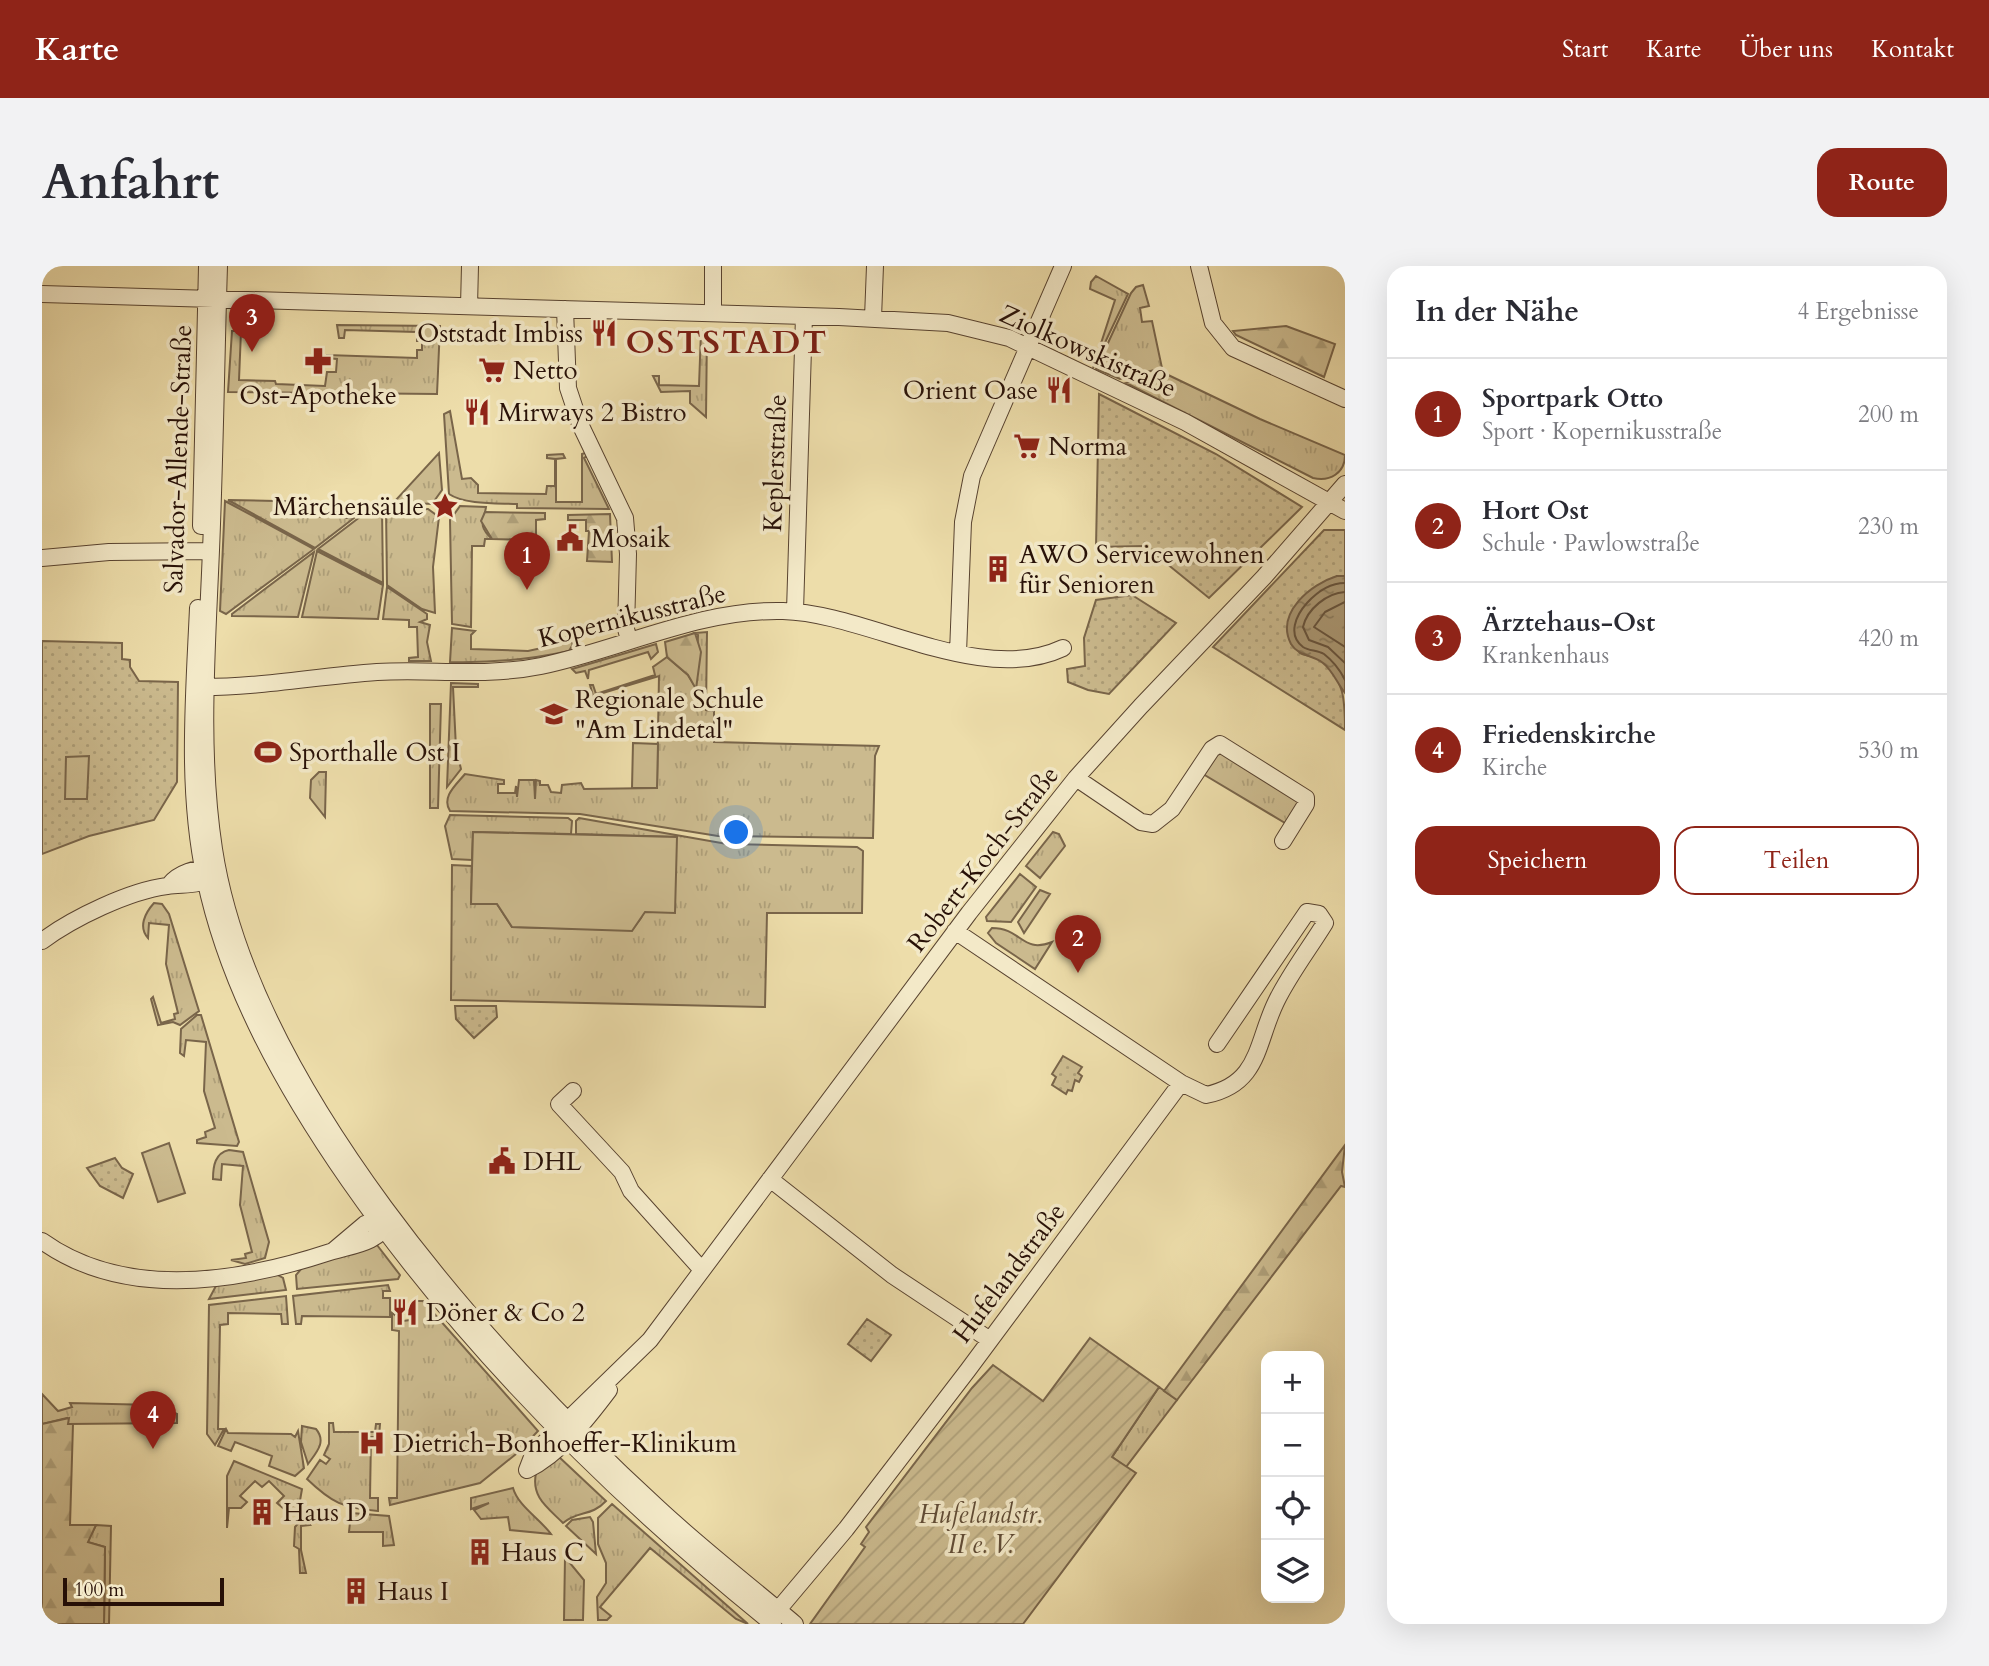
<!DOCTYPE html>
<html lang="de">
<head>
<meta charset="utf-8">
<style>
  :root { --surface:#fff; --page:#f2f2f3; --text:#2b2b33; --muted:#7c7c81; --line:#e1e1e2; --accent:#8f2418 }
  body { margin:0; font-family:Cardo,serif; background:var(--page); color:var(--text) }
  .controls { position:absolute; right:21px; bottom:21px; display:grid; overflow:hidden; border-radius:14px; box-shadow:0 7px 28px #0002 }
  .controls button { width:63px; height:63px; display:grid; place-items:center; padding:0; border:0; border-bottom:2px solid var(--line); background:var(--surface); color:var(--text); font:35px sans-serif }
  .scale { position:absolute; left:21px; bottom:18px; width:161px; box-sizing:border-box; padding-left:7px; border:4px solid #271007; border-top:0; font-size:19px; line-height:24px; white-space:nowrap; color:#271007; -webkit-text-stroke:5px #f3e9c8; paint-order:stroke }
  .you { position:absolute; left:695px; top:567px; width:24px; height:24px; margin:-18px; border:5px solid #fff; border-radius:50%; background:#1a73e8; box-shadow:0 0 0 10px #1a73e833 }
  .badge { display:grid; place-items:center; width:46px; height:46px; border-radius:50%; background:var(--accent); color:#fff; font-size:23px; font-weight:700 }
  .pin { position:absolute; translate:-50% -58px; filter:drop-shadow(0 2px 4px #0008) }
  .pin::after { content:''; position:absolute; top:37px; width:24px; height:21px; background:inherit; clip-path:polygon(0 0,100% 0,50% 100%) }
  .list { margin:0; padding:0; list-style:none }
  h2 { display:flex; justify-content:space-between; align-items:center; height:91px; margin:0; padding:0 28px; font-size:30px }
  h2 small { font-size:23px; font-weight:400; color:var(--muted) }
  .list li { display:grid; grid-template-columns:46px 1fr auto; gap:21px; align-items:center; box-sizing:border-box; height:112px; padding:0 28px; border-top:2px solid var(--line) }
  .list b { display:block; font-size:26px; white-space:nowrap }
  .list p { margin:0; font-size:23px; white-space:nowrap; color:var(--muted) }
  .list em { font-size:23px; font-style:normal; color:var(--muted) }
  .actions { display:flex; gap:14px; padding:21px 28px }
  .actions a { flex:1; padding:16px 0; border:2px solid var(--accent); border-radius:21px; text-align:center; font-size:24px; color:var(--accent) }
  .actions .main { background:var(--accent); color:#fff }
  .icon { flex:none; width:38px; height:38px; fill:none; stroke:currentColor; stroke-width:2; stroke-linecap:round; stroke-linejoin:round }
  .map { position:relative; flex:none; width:1303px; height:1358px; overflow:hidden; border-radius:21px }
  header { display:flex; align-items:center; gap:42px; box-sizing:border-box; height:98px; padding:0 35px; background:var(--accent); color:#fff }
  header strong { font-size:33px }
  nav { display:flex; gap:38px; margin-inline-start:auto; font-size:24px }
  .intro { display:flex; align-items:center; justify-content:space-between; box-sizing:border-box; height:168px; padding:0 42px }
  h1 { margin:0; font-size:49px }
  .button { padding:18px 32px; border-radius:21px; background:var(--accent); color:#fff; font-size:24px; font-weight:700 }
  main { display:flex; gap:42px; padding:0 42px }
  aside { flex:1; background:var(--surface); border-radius:21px; box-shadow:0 7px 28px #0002 }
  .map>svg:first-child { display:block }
  .grass { fill:url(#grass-tufts); stroke:#79654a; stroke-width:2 }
  .forest { fill:url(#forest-firs); stroke:#79654a; stroke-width:2 }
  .park { fill:url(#park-dots); stroke:#79654a; stroke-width:2 }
  .garden { fill:url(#garden-furrows); stroke:#79654a; stroke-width:2 }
  .pitch { fill:#cbba8e; stroke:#79654a; stroke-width:2 }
  .water { fill:url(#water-ripples); stroke:#766148; stroke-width:2 }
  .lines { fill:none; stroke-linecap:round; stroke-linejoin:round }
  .shore { stroke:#68543d; stroke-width:2 }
  .minor-casing { stroke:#584330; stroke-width:18 }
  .minor { stroke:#f3e9c8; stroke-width:16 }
  .labels { text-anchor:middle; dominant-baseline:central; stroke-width:7; stroke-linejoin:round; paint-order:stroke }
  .poi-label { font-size:26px; fill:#271007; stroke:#f3e9c8; text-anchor:start }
  .street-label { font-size:26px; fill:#271007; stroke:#f3e9c8 }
  .park-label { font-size:26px; font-style:italic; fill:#604c36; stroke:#f3e9c8 }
  .district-label { font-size:33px; font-weight:bold; letter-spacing:2px; fill:#7a1f14; stroke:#f3e9c8 }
</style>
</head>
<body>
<header>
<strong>Karte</strong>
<nav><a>Start</a><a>Karte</a><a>Über uns</a><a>Kontakt</a></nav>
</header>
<div class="intro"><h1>Anfahrt</h1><a class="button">Route</a></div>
<main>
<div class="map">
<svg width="1303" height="1358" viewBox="0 0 1303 1358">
  <defs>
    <pattern id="grass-tufts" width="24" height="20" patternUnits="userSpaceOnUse" patternTransform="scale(1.75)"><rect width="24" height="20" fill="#cbba8e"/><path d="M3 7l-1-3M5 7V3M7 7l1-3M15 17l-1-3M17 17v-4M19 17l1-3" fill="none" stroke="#ae9f79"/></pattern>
    <pattern id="forest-firs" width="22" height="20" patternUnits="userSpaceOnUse" patternTransform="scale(1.75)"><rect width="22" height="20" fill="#cbba8e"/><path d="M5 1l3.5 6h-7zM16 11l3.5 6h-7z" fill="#ae9f79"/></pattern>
    <pattern id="park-dots" width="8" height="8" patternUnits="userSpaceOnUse" patternTransform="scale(1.75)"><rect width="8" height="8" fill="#cbba8e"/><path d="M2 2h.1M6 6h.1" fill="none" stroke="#ae9f79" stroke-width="1.8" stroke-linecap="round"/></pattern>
    <pattern id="garden-furrows" width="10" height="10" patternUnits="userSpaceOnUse" patternTransform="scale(1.75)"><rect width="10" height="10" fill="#cbba8e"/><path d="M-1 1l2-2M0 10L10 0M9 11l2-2" fill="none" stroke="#ae9f79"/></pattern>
    <pattern id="water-ripples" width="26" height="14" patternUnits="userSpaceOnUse" patternTransform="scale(1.75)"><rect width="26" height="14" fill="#aa9773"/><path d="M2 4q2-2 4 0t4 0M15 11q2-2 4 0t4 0" fill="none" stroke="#8a7a5c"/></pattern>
  </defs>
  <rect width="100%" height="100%" fill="#edddaa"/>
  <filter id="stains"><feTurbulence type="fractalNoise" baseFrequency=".00286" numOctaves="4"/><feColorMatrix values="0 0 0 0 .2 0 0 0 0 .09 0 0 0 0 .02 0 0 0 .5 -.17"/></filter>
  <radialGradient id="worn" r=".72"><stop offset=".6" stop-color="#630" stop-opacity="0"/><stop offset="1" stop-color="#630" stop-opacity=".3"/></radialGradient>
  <path class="grass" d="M1054 10 1086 28 1051 102 1073 34 1048 23 1049 16Z
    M1101 19 1107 40 1098 42 1100 56 1110 55 1120 102 1078 113 1054 103 1089 27 1094 21Z
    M295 59 398 60 395 128 186 126 190 65H199L197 114 233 115 234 118 283 120 285 106H294L295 93 285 92V89L375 92V84H380V75H375V66L303 64 302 72H297Z
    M659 65H665L664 151 648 137V125L619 126 611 110H617V119L657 120Z
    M1122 107 1218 153 1303 189C1303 207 1288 216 1271 212L1084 117Z
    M408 145 420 213 429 212 436 219V227L504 228 505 220H513V193L505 192V189L521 188 523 192 514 193V236H540V188L546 186 547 189 542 192 567 243 475 242V238C457 237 423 239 407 228L402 148Z
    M397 187 400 224 390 238 352 236Z
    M186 234 277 236 282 239V245L275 237 257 236 260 250 286 251V246H300L304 252H312L273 282Z
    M183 235 272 283 184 348 178 345Z
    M418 240 444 241C442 255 435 259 450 273H443L442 280H430L429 361 410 358 408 254Z
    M331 241 340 242 341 317 276 283Z
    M344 242 386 243 397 251 391 301 393 347 380 343 345 319Z
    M275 285 341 319 336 353 260 351Z
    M272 286 256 351 190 350V348Z
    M345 321 385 348V353L378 356 388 359 385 376 389 395H367V392L376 391 375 361H367V354L341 353Z
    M410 362 433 365 429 369V383L486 385 518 378 517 371 527 372 531 378 527 385C486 394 450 397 408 396Z
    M665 366 664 444 672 445V476L837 480 833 490 831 572 676 570 538 548 408 545C399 531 414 519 423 508L462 514V518H456V527H473L474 520 475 531 477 514H492L493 533 494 514 498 515V519H506L509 526 519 527 520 519 539 517 542 523 615 522 617 410 551 430 548 419H551L554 428 613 409 611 401 625 391 646 409 654 422 656 369 653 367Z
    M614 378 616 386 609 393 606 386 547 404 546 413 543 405 534 407 530 403Z
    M409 417 436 418V421H411L414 482 419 503 405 521Z
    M388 438H399L396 542H388Z
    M1178 484 1260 535 1243 557 1161 508Z
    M277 506H284L283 551 268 532 269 514Z
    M408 549 526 552 530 555 529 568 431 566 430 594 410 593 403 560Z
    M537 552 685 578 815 581 821 585 820 647H725L723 741 409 734 410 599 430 600 429 637 455 638 470 661 590 664 599 652 635 571 534 568V555Z
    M1011 566 1017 568 1023 580 998 612 984 600Z
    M978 608 994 621 969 656 945 655 944 651Z
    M998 624 1008 628 982 667 976 656Z
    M112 637 120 638 127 648 157 745 138 759 131 756 116 759 109 733 111 731 119 757 133 753 132 748 136 747 124 698 127 659 107 657 106 672C96 661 103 647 112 637Z
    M950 662C980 662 980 688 1010 676L993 703 954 677 946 667Z
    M155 749H159L197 876 195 880 155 877V874L164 871 163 866 173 862 162 825 164 776 144 774 142 790 138 787 139 763Z
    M187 884 201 886 227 976 223 992 203 998 189 994 204 992 203 988 210 986 198 939 201 900 180 898 179 914 171 913C171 900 173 887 187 884Z
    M335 979 358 1009 356 1013 255 1023 254 1009 260 1002Z
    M234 1008 241 1012 244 1024 167 1033 175 1018Z
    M346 1019 348 1025H341V1032H348V1051L260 1050 259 1058H254L251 1030Z
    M244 1030 246 1058H240L239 1048 186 1047V1058L178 1059 176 1163H182L173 1179 165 1168 167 1039Z
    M373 1035H381L496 1165 474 1188 438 1217 348 1239 347 1232H355L357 1065 350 1064V1047L361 1055 368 1054 372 1049Z
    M1117 1121 1135 1134 1084 1201 1070 1191Z
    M0 1128 16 1145 30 1141 28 1137 113 1139 135 1148V1157L26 1158 25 1152 0 1158Z
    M287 1157H291L292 1166H333L334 1158H338L337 1171H329L328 1232H336V1245C301 1242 290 1237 265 1213L278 1194 284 1198 288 1193 282 1189 287 1178Z
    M260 1160 274 1163C285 1176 274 1187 266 1198L259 1176Z
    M184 1163 186 1167 249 1168 253 1171 256 1165 262 1202 253 1210 227 1200 230 1190 193 1176 189 1185 176 1180Z
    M516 1190 564 1235C549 1251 537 1244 521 1257 505 1241 489 1231 494 1207Z
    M192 1195 260 1223 256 1246 268 1259 259 1260V1284L264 1307H258L257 1283 252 1280 253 1261 259 1254 253 1243H242L235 1237 242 1230 227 1215 220 1221 213 1215 198 1230 205 1236 199 1242H187L185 1262V1210Z
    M471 1222C476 1240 498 1253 509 1268L468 1264 466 1251 439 1253 432 1244 447 1237 429 1243V1232Z
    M570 1238 706 1358 694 1353 608 1282 558 1341 569 1350 565 1354H556L555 1331 564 1317V1297L556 1278V1252Z
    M309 1247 347 1250 352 1279 341 1280V1266H307Z
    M548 1251 551 1256 554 1288 524 1260 530 1254Z
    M54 1259 69 1260 67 1358H62L63 1281 45 1276Z
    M523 1291 542 1314 541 1354H522Z"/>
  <path class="forest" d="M1244 60 1293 78 1282 111 1194 69 1191 65Z
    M443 246 503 247V253L494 254V274L450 273 439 255Z
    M568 248 570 296 545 295 547 265H544V254H526V249Z
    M653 367 659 386 654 423 646 409 625 391 623 376Z
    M1303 879 1300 906 1303 921 1299 920 1135 1134 1122 1125Z
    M27 1152 26 1158H31L28 1259H54L46 1276 63 1281 62 1358H0V1158Z"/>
  <path class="park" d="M1057 128 1174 188 1260 241 1167 332 1103 280 1054 281Z
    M1282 264H1303V310H1295L1246 368 1258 387C1264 390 1272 390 1278 394 1303 411 1303 437 1303 464L1171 381Z
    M1090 329 1134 357 1067 428 1046 424 1026 416 1025 403 1043 400 1042 372 1054 334Z
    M0 375 80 377V393L88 394V401L97 415 136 416 135 516 112 554 47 570 0 588Z
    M413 740H454L455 751 432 772 414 753Z
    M1021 790 1040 801 1036 807 1040 810 1037 816 1033 814 1030 825 1026 824 1024 828 1010 819 1014 811 1010 808Z
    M73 892 80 902 91 908 81 932 58 920 45 902Z
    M825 1053 849 1069 829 1095 806 1078Z"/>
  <path class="garden" d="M1048 1072 1117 1121 1070 1191 1094 1207 981 1358H768L823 1281 819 1278 827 1266 824 1261 930 1122 951 1099 1001 1135Z"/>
  <path class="pitch" d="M591 477 616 478 615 522H590Z
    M47 490 45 533H23L24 491Z
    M431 566 635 571 633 647 603 646 590 665 470 661 455 638H429Z
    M127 877 143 927 116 936 100 887Z"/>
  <path class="water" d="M1295 310H1303V427C1295 417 1291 405 1281 397 1270 388 1257 391 1249 378 1233 347 1269 318 1295 310Z"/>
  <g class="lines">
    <path class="shore" d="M1303 317C1287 317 1275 326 1265 337 1254 349 1245 369 1261 381 1267 385 1275 384 1282 388 1291 395 1298 404 1303 414
      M1303 326C1285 327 1265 343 1261 361L1267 374 1286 381 1303 397
      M1303 336 1283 346 1272 361 1303 381"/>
    <defs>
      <path id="minor" d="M177 0C174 95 173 189 169 284 165 383 157 485 172 583 208 819 444 1084 615 1241 659 1282 707 1319 753 1358
        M1157 0 1171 57 1191 82 1303 133
        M0 28 797 51 906 57 967 72 1143 156 1303 245
        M427 40 428 0
        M523 43 526 122 538 158 583 252 586 288 584 363 587 374
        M671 47V0
        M831 52 833 0
        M159 260 165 0
        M0 292 67 286 169 285
        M156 342C152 432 144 523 163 612 186 722 244 824 307 915 425 1084 571 1229 731 1358
        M753 345 762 50
        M916 387 921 256 930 210 1021 0
        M155 421C215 422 275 410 335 406 389 403 445 411 499 400 580 383 657 343 741 345 825 347 938 421 1021 382
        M1034 512 1099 556 1111 558 1130 543 1170 483 1178 478 1264 532V538L1241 575
        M127 619C136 607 155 601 170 603
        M913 665 1139 817 1164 829C1218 818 1214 777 1234 736 1247 709 1267 683 1283 657L1277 648 1265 646 1175 778
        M0 675C31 652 87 625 125 620 143 617 157 622 171 608
        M531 825 517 838 580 906 589 925 660 1004
        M728 913 850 1009 948 1074
        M0 975C84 1035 197 1016 288 986 310 979 336 978 347 955
        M291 985 323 958 344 950
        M485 1204 490 1191 500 1179 608 1074 927 647 1034 512 1099 440 1222 311 1303 218
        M485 1204C518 1188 546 1152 567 1124
        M730 1351 804 1263 926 1104 1139 817"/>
    </defs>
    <use href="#minor" class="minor-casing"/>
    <use href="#minor" class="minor"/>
  </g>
  <defs>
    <symbol id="restaurant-bare" viewBox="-9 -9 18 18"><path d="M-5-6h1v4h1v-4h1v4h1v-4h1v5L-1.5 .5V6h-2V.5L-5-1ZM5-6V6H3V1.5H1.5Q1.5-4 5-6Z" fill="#8f2418" stroke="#f3e9c8" stroke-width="2.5" paint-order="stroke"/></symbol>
    <symbol id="pharmacy-bare" viewBox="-9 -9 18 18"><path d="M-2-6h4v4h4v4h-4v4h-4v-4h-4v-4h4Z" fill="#8f2418" stroke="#f3e9c8" stroke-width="2.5" paint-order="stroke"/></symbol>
    <symbol id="supermarket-bare" viewBox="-9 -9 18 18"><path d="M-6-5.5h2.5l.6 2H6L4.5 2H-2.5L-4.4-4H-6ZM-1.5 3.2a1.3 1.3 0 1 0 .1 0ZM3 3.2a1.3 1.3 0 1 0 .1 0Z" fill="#8f2418" stroke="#f3e9c8" stroke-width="2.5" paint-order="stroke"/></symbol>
    <symbol id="sight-bare" viewBox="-9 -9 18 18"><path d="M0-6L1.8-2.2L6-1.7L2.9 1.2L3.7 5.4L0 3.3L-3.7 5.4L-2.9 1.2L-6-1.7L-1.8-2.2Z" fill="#8f2418" stroke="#f3e9c8" stroke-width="2.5" paint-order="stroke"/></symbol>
    <symbol id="civic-bare" viewBox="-9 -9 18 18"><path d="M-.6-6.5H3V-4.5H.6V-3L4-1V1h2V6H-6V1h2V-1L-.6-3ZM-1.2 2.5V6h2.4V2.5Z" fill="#8f2418" stroke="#f3e9c8" stroke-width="2.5" paint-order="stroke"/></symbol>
    <symbol id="building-bare" viewBox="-9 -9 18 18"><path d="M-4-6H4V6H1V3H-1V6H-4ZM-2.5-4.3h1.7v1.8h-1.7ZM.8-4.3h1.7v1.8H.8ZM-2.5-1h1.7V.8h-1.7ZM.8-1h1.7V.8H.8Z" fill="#8f2418" stroke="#f3e9c8" stroke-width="2.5" paint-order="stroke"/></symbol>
    <symbol id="school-bare" viewBox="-9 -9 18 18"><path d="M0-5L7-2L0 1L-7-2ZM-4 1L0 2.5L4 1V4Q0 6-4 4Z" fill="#8f2418" stroke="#f3e9c8" stroke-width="2.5" paint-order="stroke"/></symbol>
    <symbol id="stadium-bare" viewBox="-9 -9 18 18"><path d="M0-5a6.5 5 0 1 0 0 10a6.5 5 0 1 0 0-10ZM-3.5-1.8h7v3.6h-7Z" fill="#8f2418" stroke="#f3e9c8" stroke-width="2.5" paint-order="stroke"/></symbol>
    <symbol id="hospital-bare" viewBox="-9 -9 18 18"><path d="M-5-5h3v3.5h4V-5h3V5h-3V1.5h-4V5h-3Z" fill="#8f2418" stroke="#f3e9c8" stroke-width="2.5" paint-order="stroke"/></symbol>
  </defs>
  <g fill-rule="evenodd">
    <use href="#restaurant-bare" x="543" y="48" width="38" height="38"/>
    <use href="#pharmacy-bare" x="257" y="76" width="38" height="38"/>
    <use href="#supermarket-bare" x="431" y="85" width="38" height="38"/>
    <use href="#restaurant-bare" x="998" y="105" width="38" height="38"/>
    <use href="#restaurant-bare" x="416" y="127" width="38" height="38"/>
    <use href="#supermarket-bare" x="966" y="161" width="38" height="38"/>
    <use href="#sight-bare" x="384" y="221" width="38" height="38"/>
    <use href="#civic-bare" x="509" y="253" width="38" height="38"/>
    <use href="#building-bare" x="937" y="284" width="38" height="38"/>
    <use href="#school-bare" x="493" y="429" width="38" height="38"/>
    <use href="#stadium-bare" x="207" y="467" width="38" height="38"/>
    <use href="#civic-bare" x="441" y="876" width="38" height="38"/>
    <use href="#restaurant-bare" x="344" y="1027" width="38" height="38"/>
    <use href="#hospital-bare" x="311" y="1158" width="38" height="38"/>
    <use href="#building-bare" x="201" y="1227" width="38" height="38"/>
    <use href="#building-bare" x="419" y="1267" width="38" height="38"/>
    <use href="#building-bare" x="295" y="1306" width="38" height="38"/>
  </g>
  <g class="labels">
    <g class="poi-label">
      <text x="541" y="67" text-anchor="end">Oststadt Imbiss</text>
      <text x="471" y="104">Netto</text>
      <text x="996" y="124" text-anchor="end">Orient Oase</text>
      <text x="276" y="129" text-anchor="middle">Ost-Apotheke</text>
      <text x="456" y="146">Mirways 2 Bistro</text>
      <text x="1006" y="180">Norma</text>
      <text x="382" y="240" text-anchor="end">Märchensäule</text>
      <text x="549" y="272">Mosaik</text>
      <text x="977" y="288">AWO Servicewohnen<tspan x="977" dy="30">für Senioren</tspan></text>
      <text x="533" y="433">Regionale Schule<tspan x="533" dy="30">"Am Lindetal"</tspan></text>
      <text x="247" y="486">Sporthalle Ost I</text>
      <text x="481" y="895">DHL</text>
      <text x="384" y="1046">Döner &amp; Co 2</text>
      <text x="351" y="1177">Dietrich-Bonhoeffer-Klinikum</text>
      <text x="241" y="1246">Haus D</text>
      <text x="459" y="1286">Haus C</text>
      <text x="335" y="1325">Haus I</text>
    </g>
    <g class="street-label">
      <text transform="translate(1046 85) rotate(24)">Ziolkowskistraße</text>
      <text transform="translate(136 193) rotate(-88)">Salvador-Allende-Straße</text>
      <text transform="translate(733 197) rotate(-88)">Keplerstraße</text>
      <text transform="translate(590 350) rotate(-14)">Kopernikusstraße</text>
      <text transform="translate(941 593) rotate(-52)">Robert-Koch-Straße</text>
      <text transform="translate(967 1007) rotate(-53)">Hufelandstraße</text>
    </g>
    <g class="park-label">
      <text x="938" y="1248">Hufelandstr.<tspan x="938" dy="30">II e. V.</tspan></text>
    </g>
    <g class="district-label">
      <text x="685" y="76">OSTSTADT</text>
    </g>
  </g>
  <rect width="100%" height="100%" filter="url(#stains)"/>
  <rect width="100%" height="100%" fill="url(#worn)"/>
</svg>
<div class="controls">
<button>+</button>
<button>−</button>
<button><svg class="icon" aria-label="locate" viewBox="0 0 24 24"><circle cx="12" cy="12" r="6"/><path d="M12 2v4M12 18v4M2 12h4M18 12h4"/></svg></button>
<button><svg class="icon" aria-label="layers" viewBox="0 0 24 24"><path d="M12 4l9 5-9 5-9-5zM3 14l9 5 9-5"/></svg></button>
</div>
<div class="scale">100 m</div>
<div class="you"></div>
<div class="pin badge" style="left:485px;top:324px">1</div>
<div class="pin badge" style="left:1036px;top:707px">2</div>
<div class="pin badge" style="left:210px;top:86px">3</div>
<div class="pin badge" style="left:111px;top:1183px">4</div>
</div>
<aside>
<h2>In der Nähe<small>4 Ergebnisse</small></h2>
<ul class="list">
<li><span class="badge">1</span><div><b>Sportpark Otto</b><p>Sport · Kopernikusstraße</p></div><em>200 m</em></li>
<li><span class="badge">2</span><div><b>Hort Ost</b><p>Schule · Pawlowstraße</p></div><em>230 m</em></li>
<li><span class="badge">3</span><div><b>Ärztehaus-Ost</b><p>Krankenhaus</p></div><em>420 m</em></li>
<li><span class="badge">4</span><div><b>Friedenskirche</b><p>Kirche</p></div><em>530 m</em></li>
</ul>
<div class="actions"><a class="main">Speichern</a><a>Teilen</a></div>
</aside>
</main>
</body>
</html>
